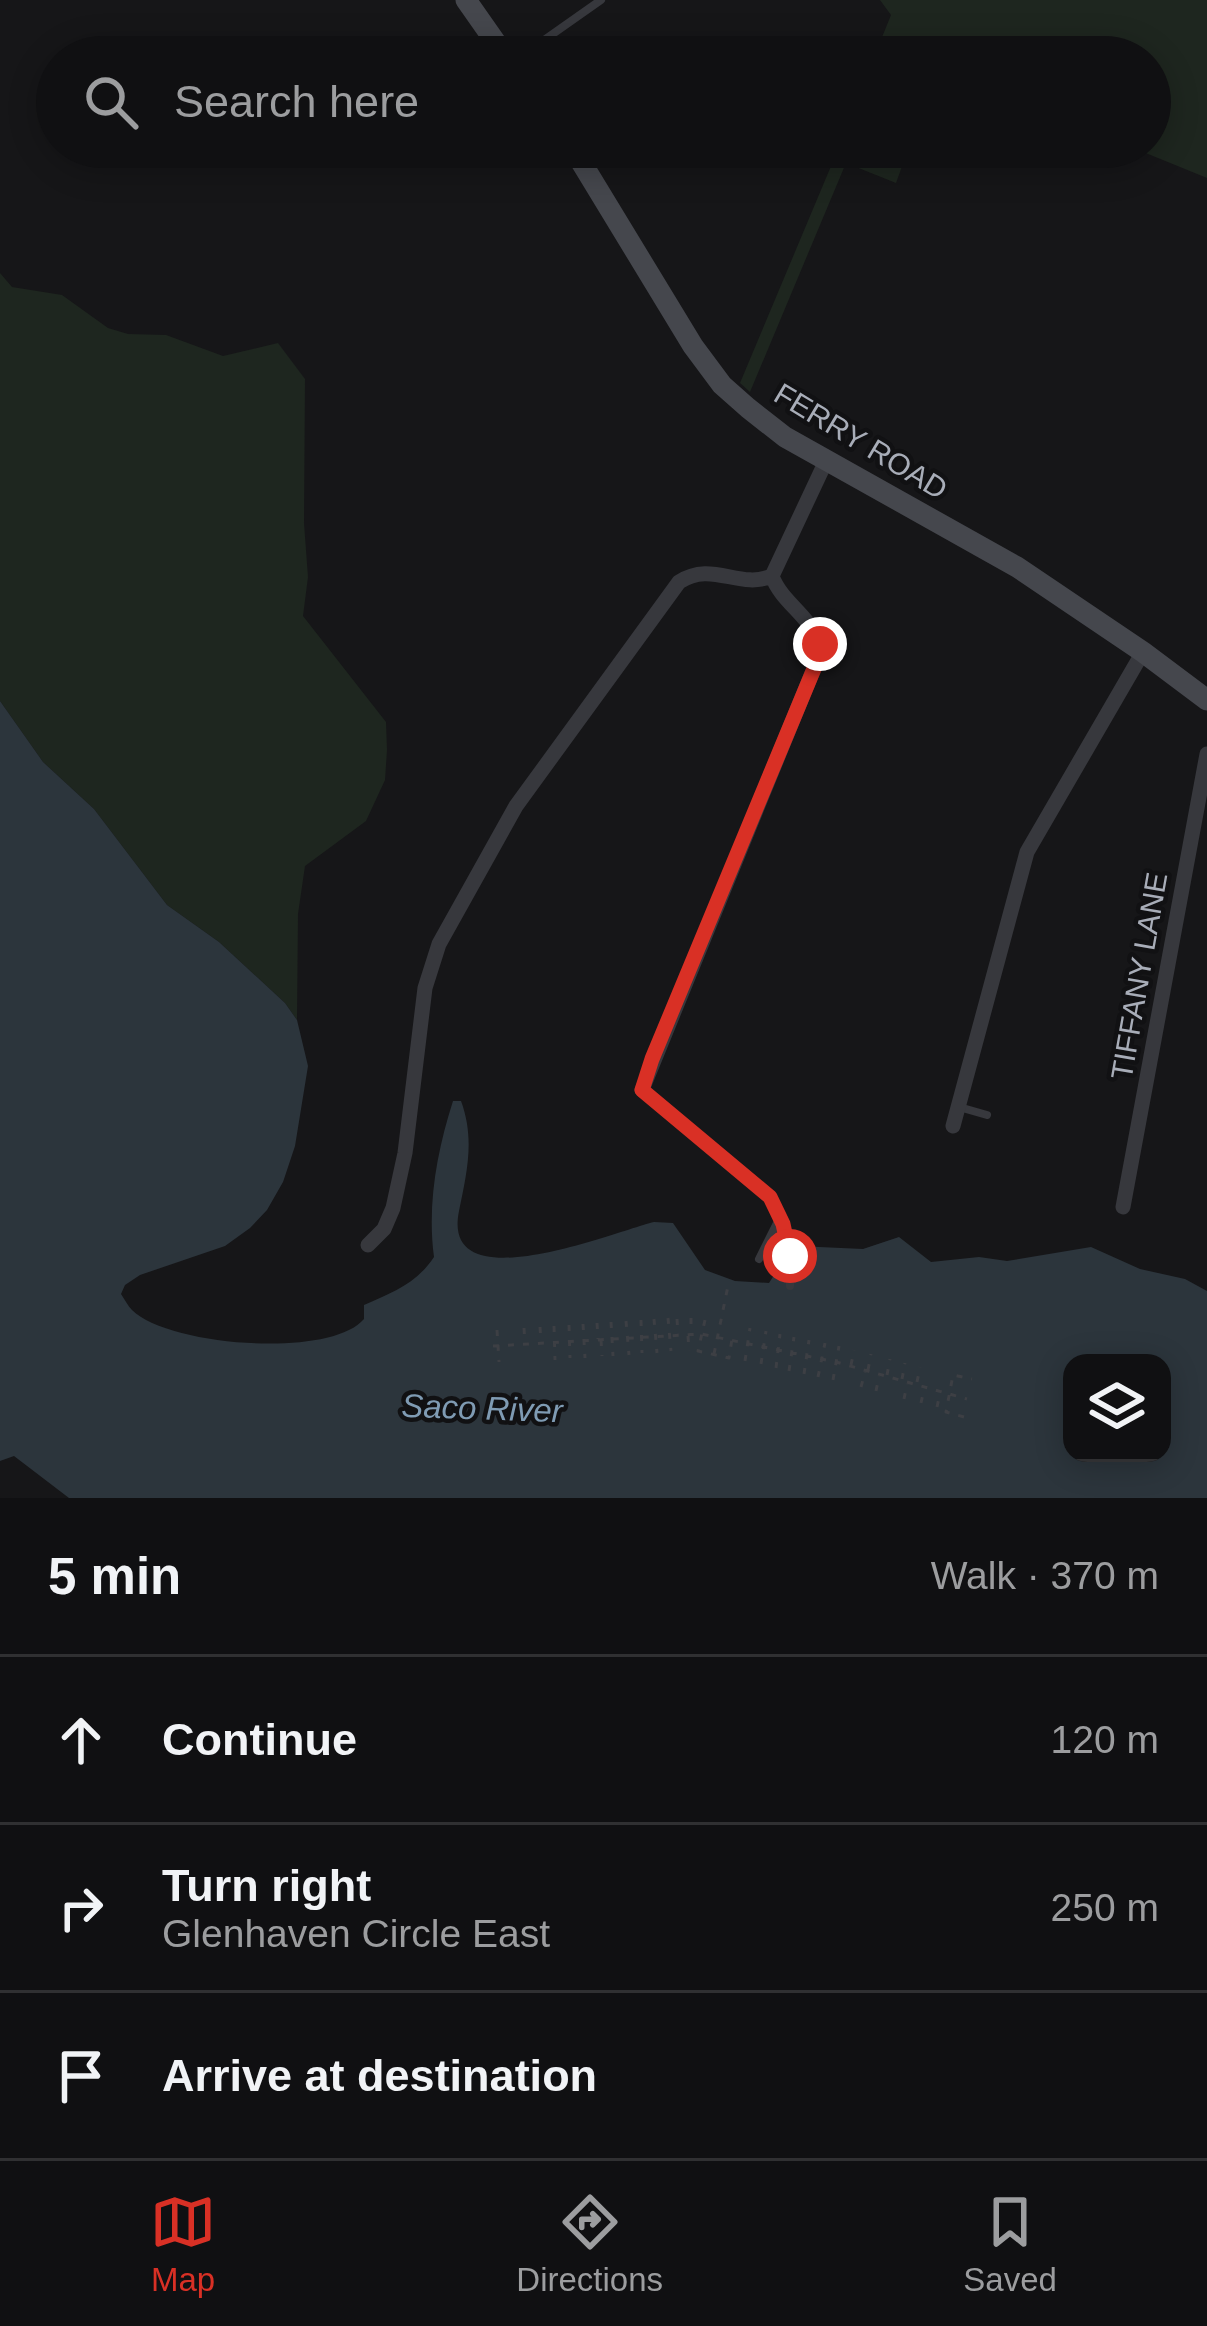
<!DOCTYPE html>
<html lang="en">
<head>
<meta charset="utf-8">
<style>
  :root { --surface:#101012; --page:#1e1e20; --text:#f1f3f6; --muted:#9c9d9f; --line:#303032; --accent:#d93025 }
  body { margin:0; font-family:Helvetica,sans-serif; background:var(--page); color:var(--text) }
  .controls { position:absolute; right:36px; bottom:36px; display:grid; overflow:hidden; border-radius:24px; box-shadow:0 6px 30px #0003 }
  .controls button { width:108px; height:108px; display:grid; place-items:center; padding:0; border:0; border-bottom:3px solid var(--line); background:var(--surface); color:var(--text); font:60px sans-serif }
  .stop { position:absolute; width:36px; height:36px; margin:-27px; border:9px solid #d93025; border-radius:50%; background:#fff }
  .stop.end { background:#d93025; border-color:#fff; box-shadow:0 3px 12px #0008 }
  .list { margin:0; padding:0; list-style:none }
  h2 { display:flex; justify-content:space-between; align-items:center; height:156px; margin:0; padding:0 48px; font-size:51px }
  h2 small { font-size:39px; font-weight:400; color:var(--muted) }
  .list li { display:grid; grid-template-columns:78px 1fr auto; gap:36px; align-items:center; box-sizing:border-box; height:168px; padding:0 48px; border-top:3px solid var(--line) }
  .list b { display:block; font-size:45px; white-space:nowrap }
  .list p { margin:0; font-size:39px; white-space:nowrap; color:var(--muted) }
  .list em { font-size:39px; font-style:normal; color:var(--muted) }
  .icon { flex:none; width:66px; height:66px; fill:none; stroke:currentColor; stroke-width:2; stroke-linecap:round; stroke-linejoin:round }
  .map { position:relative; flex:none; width:1207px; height:1498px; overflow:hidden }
  .search { position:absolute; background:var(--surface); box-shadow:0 6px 30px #0003; left:36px; right:36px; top:36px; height:132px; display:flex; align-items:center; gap:30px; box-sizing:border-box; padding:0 42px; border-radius:66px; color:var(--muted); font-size:45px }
  .sheet { height:660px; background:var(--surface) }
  nav { display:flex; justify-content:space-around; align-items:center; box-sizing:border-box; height:168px; border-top:3px solid var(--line); background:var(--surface); font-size:33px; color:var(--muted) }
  nav a { display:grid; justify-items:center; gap:6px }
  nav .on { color:var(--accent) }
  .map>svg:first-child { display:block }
  .green { fill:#1e261f }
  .water { fill:#2c353c; fill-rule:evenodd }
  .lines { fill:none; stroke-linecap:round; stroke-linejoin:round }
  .path { stroke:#3d3f44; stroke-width:3; stroke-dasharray:6 9; stroke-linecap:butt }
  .service { stroke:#37383d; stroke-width:8 }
  .minor { stroke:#37383d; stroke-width:15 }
  .secondary { stroke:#45474d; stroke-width:21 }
  .route { stroke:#d93025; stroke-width:15 }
  .labels { text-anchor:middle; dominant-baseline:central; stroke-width:9; stroke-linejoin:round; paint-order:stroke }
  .street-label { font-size:30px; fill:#a8adb8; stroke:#111113 }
  .water-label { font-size:33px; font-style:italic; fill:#7f9bb3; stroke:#111113 }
</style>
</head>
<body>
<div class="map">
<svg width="1207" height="1498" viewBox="0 0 1207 1498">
  <rect width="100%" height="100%" fill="#161618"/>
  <path class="green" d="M880 0H1207V178L1131 147H1150V57H874L891 15Z
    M839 147H909L896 183 846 163 750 392 740 383Z
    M0 273 12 287 62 295 108 328 128 334 166 335 223 356 278 343 305 379 304 523 308 577 303 616 386 722 387 750 385 780 366 821 305 866 298 914 297 1020 285 1003 219 942 167 905 94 809 43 762 0 701Z"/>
  <path class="water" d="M0 701 43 762 94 809 167 905 219 942 285 1003 297 1020 308 1066 295 1146 283 1182 267 1210 250 1228 225 1246 140 1275 125 1285 121 1294C125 1300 128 1306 132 1310 168 1346 330 1359 364 1319V1305C393 1292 416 1284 434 1257 427 1205 437 1151 453 1101H461C475 1139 467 1172 459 1211 440 1304 616 1231 654 1222L673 1223 705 1270 735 1281 769 1283 783 1261 797 1258V1246L863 1249 899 1237 931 1262 979 1257 1007 1261 1091 1247 1140 1269 1185 1279 1207 1291V1498H69L14 1456 0 1461ZM1072 1363H1162V1453H1072Z"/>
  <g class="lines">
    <path class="path" d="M668 1318 671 1351
      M691 1318V1334
      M654 1319 657 1353
      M677 1319 678 1334
      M641 1320 642 1353
      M705 1320 698 1351 729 1358 732 1339
      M626 1321 629 1355
      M611 1322 613 1356
      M597 1323 598 1339
      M583 1324 585 1358
      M569 1325 570 1358
      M554 1326 555 1360
      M540 1327 541 1343
      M524 1328 525 1344
      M497 1330 499 1362
      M688 1336 689 1351
      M601 1340 602 1356
      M493 1346 701 1334 836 1362 967 1399
      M714 1354 729 1281
      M745 1361 750 1328
      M761 1364 766 1331
      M851 1365 854 1350
      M776 1368 780 1334
      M868 1370 871 1354
      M789 1371 794 1337
      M804 1374 809 1340
      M887 1375 890 1359
      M818 1377 825 1343
      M902 1379 905 1363
      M833 1380 839 1346
      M917 1382 920 1367
      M861 1387 865 1372
      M876 1391 879 1376
      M904 1399 907 1384
      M921 1403 924 1389
      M937 1407 940 1393
      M964 1417 946 1412 953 1375 972 1379"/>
    <path class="service" d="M520 57 601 0
      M642 1090 770 1197 778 1221 759 1259
      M959 1107 987 1115
      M781 1220 790 1260V1286"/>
    <path class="minor" d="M772 576 826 461
      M642 1090 819 656C823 622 783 607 772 576
      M953 1126 1027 852 1143 652
      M1123 1207 1207 754
      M368 1245 384 1229 393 1208 405 1153 425 988 439 944 516 806 679 582C712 560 739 590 772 576"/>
    <path class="secondary" d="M466 0 506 57
      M572 147 693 346 722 385 748 408 785 437 1017 567 1143 652 1207 700"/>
  </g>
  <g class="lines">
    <path class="route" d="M790 1256 783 1224 770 1197 642 1090 652 1059 816 664 820 644"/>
  </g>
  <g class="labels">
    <g class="street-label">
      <text transform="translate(861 441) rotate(31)">FERRY ROAD</text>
      <text transform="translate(1139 976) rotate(-80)">TIFFANY LANE</text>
    </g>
    <g class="water-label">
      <text transform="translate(482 1408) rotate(2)">Saco River</text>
    </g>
  </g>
</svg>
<div class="controls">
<button><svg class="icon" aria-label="layers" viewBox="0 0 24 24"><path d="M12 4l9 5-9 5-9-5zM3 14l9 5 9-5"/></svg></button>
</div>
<div class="stop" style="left:790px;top:1256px"></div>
<div class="stop end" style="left:820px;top:644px"></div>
<div class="search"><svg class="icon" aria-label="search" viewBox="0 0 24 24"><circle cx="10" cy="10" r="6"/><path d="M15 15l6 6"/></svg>Search here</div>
</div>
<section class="sheet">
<h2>5 min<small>Walk · 370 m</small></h2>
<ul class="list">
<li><svg class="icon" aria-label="ahead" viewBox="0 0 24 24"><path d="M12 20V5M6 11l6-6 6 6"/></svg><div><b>Continue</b></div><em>120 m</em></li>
<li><svg class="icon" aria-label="right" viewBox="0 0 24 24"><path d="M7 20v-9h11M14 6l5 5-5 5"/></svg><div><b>Turn right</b><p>Glenhaven Circle East</p></div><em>250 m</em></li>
<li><svg class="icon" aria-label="arrive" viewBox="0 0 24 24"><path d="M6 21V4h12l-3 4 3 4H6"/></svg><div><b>Arrive at destination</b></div></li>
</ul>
</section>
<nav>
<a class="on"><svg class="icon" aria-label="map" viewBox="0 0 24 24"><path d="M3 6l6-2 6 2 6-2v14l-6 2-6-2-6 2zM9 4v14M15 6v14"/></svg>Map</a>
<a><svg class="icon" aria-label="directions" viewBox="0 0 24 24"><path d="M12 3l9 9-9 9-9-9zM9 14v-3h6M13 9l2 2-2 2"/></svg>Directions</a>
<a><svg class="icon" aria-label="saved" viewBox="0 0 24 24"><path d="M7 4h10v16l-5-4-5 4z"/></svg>Saved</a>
</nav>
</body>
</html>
